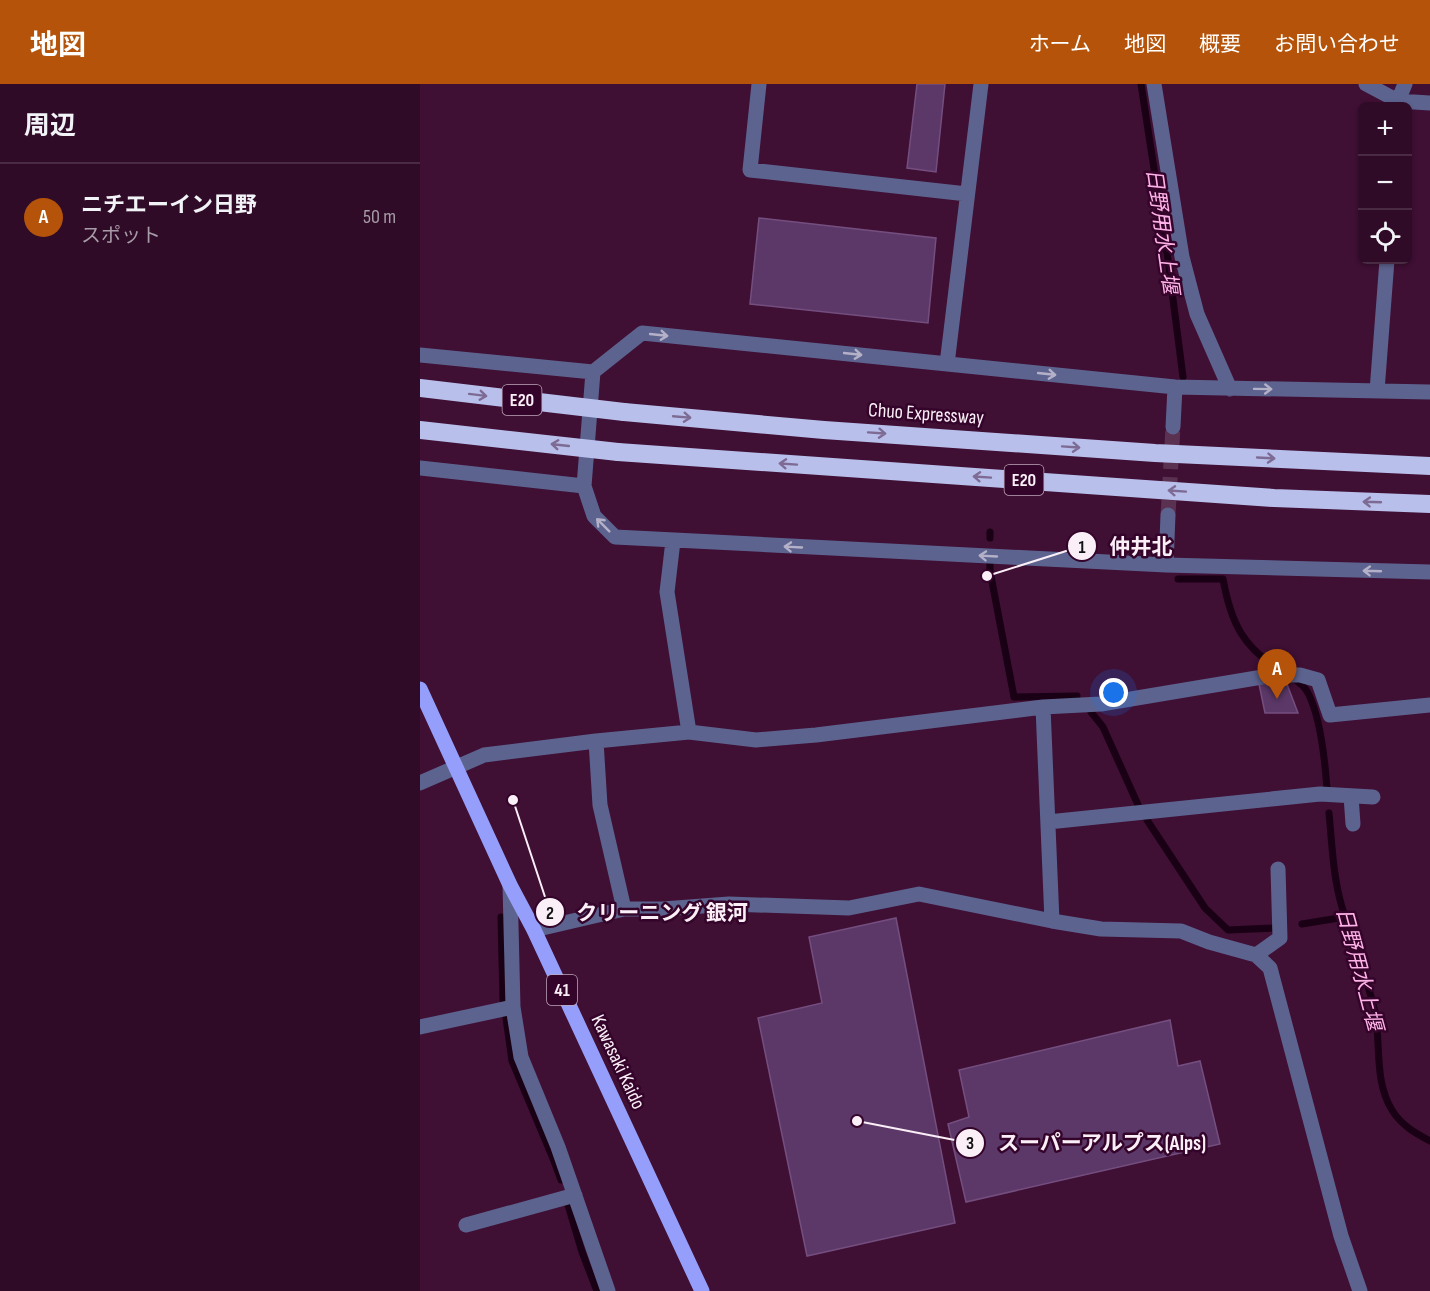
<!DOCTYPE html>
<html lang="ja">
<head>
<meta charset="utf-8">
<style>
  :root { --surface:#2f0b27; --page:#3b1933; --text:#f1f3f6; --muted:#a79ba7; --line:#4a2b44; --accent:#b45309 }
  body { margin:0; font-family:"Sofia Sans Condensed","Noto Sans JP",sans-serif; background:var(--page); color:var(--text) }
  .controls { position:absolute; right:18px; top:18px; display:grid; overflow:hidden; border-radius:9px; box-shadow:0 2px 4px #0004 }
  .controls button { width:54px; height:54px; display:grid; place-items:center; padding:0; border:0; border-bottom:2px solid var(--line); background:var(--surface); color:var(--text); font:30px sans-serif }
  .you { position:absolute; left:694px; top:609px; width:21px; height:21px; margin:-15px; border:4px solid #fff; border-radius:50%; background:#1a73e8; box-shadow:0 0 0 9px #1a73e833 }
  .badge { display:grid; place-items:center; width:39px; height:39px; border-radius:50%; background:var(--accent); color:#fff; font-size:20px; font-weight:700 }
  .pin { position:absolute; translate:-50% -50px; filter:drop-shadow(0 2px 3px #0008) }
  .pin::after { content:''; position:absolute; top:32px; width:21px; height:18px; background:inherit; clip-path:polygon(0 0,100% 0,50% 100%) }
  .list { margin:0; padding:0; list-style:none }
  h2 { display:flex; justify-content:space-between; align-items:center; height:78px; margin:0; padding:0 24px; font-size:26px }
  h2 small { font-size:20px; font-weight:400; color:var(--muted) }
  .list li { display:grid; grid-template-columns:39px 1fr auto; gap:18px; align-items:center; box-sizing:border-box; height:108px; padding:0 24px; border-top:2px solid var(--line) }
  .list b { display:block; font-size:22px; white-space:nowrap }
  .list p { margin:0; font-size:20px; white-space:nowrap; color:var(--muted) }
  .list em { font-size:20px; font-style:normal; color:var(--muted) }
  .icon { flex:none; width:33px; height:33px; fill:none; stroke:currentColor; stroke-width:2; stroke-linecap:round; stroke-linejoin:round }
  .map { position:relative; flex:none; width:1010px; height:1207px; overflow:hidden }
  header { display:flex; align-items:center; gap:36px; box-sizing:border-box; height:84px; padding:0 30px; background:var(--accent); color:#fff }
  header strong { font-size:28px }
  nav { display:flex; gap:33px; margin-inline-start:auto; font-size:21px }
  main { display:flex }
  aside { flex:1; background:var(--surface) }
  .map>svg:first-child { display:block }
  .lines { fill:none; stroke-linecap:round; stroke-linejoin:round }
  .stream { stroke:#1a0014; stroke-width:7 }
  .building { fill:#5c3868; stroke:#744e7f; stroke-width:1.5 }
  .minor-tunnel { stroke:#5b3151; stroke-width:15; stroke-dasharray:15 8; stroke-linecap:butt }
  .minor { stroke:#5d638f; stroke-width:15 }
  .major { stroke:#959ffb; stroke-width:15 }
  .highway { stroke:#b8bfeb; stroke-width:18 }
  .highway-bridge { stroke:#b8bfeb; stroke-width:18 }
  .oneway { stroke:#b4b0c8 }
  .oneway2 { stroke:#7d6b94 }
  .labels { text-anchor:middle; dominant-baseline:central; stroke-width:5; stroke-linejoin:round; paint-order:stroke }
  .shield { fill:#34042a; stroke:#bfa8ba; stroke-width:1.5 }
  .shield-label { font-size:18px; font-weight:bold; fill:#fbeff7 }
  .street-label { font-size:20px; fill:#fbeff7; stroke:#34042a }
  .water-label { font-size:21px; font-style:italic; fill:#ffb2e8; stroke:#34042a }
  .leader { fill:none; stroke:#fbeff7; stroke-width:2 }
  .callout-dot { fill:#fbeff7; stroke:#34042a; stroke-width:2 }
  .mark-label { font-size:18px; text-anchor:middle; font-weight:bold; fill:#111 }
  .callout-label { font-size:21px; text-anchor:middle; font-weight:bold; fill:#fbeff7; stroke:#34042a; stroke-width:5; stroke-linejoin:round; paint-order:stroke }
</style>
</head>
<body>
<header>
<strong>地図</strong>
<nav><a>ホーム</a><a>地図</a><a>概要</a><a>お問い合わせ</a></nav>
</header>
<main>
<aside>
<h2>周辺<small></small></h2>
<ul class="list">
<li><span class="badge">A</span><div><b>ニチエーイン日野</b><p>スポット</p></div><em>50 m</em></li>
</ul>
</aside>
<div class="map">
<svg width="1010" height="1207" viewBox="0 0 1010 1207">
  <rect width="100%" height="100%" fill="#3f0f34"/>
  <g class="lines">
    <path class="stream" d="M721 0 748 176 763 293
      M570 448V454
      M570 478V487L594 613 657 612
      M758 495H803C811 539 823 564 862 587
      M871 593C877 597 885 602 888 609 901 634 905 677 907 705
      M671 628 683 643 719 723
      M909 729C912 760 913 793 922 823 932 858 947 892 955 928 961 960 954 997 972 1026 981 1041 995 1049 1010 1057
      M727 736 785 824 808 846 855 844
      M81 833 83 916
      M882 840 925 833
      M86 934 92 977 134 1077 141 1096
      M148 1121 162 1168 177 1207"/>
  </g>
  <path class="building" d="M497 0H525L516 88 487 84Z
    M339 134 516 154 508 239 330 220Z
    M865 595 878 629H845L839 600Z
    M476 834 535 1139 387 1172 338 934 402 919 389 853Z
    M750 936 758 982 780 977 800 1060 546 1118 528 1040 549 1033 539 986Z"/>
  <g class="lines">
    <path class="minor-tunnel" d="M748 431 753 343"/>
    <path class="minor" d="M339 0 330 86 547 110
      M734 0 762 173 777 230 810 305
      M946 0 978 17V22
      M985 0 978 17 1010 19
      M0 271 173 288 222 249 755 303 1010 308
      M527 280 561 0
      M957 307 967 176
      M753 343 755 303
      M0 384 164 402 174 432 195 453 746 481 1010 488
      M164 402 173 288
      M253 457 247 508 269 648
      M746 481 748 431
      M623 623 632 837
      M176 657 180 721 204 825
      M0 699 64 671 176 657 269 648 336 656 396 651 623 623 681 620 854 591H880L898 596 910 631 1010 621
      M931 712 933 740
      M628 738 900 710 953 713
      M90 801 93 923 101 973 138 1063 188 1207
      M114 846 204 825H243L309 820 429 824 499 810 632 837 681 845 761 847 789 858 836 871 850 884 921 1152 940 1207
      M836 871 860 854 858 785
      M0 943 93 923
      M46 1141 155 1111"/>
    <path class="major" d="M0 605 90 801 114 846 282 1207"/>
    <path class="highway" d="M204 328 404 346 735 369 1010 382
      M198 368 854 414 1010 420"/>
    <path class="highway-bridge" d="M0 304 204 328
      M0 346 198 368"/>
  </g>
  <defs><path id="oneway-shaft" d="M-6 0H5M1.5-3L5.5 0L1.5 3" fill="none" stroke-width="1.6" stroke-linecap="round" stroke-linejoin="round" transform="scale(1.5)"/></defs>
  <g class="oneway">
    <use href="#oneway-shaft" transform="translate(239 251) rotate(6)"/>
    <use href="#oneway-shaft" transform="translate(433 270) rotate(6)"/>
    <use href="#oneway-shaft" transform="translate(627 290) rotate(6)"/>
    <use href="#oneway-shaft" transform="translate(843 305) rotate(1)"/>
    <use href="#oneway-shaft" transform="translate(183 441) rotate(-135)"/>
    <use href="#oneway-shaft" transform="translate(373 463) rotate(-177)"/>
    <use href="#oneway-shaft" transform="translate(568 472) rotate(-177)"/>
    <use href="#oneway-shaft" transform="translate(952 487) rotate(-178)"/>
  </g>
  <g class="oneway2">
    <use href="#oneway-shaft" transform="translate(58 311) rotate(7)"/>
    <use href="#oneway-shaft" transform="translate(262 333) rotate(5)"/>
    <use href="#oneway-shaft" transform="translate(457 349) rotate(4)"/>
    <use href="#oneway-shaft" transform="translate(140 361) rotate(-174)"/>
    <use href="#oneway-shaft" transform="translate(651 363) rotate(4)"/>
    <use href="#oneway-shaft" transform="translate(846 374) rotate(3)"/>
    <use href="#oneway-shaft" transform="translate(368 380) rotate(-176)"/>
    <use href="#oneway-shaft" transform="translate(562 393) rotate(-176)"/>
    <use href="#oneway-shaft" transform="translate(757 407) rotate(-176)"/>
    <use href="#oneway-shaft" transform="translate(952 418) rotate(-178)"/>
  </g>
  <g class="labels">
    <g class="shield">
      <rect x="82.5" y="301" width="39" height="30" rx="4.5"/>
      <rect x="584.5" y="381" width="39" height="30" rx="4.5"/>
      <rect x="127" y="891" width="30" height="30" rx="4.5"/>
    </g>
    <g class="shield-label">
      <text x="102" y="316">E20</text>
      <text x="604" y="396">E20</text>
      <text x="142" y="906">41</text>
    </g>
    <g class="street-label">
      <text transform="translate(506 330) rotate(4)">Chuo Expressway</text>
      <text transform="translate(198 978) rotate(65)">Kawasaki Kaido</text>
    </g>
    <g class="water-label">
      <text transform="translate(742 147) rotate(82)">日野用水上堰</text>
      <text transform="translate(939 885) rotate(75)">日野用水上堰</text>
    </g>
  </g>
  <path class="leader" d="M567 492L662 462M93 716L130 828M437 1037L550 1059"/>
  <g class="callout-dot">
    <circle cx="567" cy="492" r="6"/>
    <circle cx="93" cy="716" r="6"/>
    <circle cx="437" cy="1037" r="6"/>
    <circle cx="662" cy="462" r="15"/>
    <circle cx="130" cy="828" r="15"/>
    <circle cx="550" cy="1059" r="15"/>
  </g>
  <g class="mark-label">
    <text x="662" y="469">1</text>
    <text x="130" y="835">2</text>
    <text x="550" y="1065">3</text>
  </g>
  <g class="callout-label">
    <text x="721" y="470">仲井北</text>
    <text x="242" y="836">クリーニング 銀河</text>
    <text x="682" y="1066">スーパーアルプス(Alps)</text>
  </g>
</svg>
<div class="controls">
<button>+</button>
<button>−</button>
<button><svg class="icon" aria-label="locate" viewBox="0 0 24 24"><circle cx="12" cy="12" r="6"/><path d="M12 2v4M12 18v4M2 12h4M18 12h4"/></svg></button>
</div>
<div class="you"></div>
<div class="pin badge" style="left:857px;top:615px">A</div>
</div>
</main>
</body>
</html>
